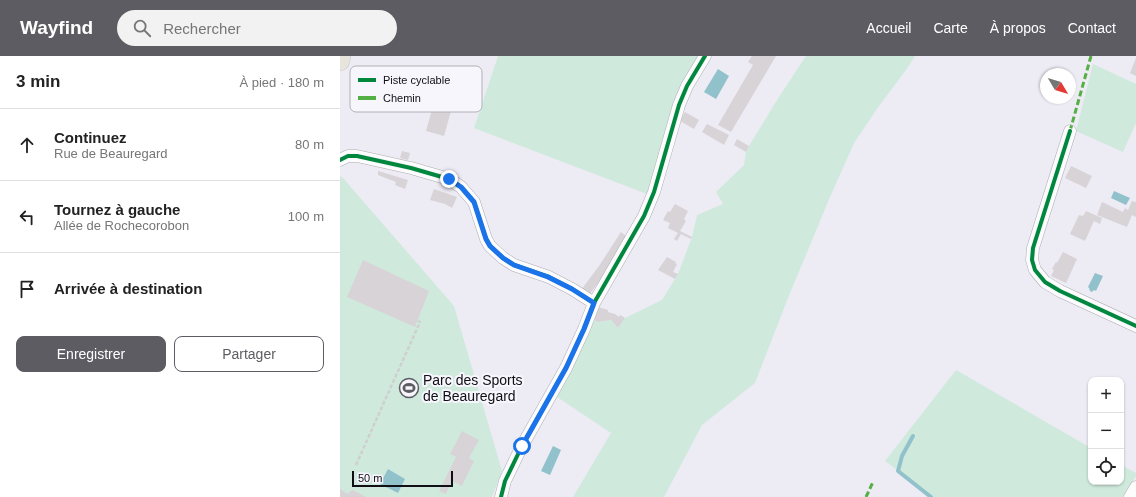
<!DOCTYPE html>
<html lang="fr">
<head>
<meta charset="utf-8">
<style>
  :root { --surface:#fff; --page:#f2f2f2; --text:#222; --muted:#767676; --line:#e0e0e0; --accent:#5d5c63 }
  body { margin:0; font-family:Helvetica,sans-serif; background:var(--page); color:var(--text) }
  .controls { position:absolute; right:12px; bottom:12px; display:grid; overflow:hidden; border-radius:8px; box-shadow:0 1px 3px #0004 }
  .controls button { width:36px; height:36px; display:grid; place-items:center; padding:0; border:0; border-bottom:1px solid var(--line); background:var(--surface); color:var(--text); font:20px sans-serif }
  .compass { position:absolute; left:700px; top:12px; width:36px; height:36px; border-radius:50%; background:var(--surface); box-shadow:0 1px 3px #0004; rotate:128deg }
  .scale { position:absolute; left:12px; bottom:10px; width:101px; box-sizing:border-box; padding-left:4px; border:2px solid #100f15; border-top:0; font-size:11px; line-height:14px; white-space:nowrap; color:#100f15; -webkit-text-stroke:3px #f7f6fd; paint-order:stroke }
  .stop { position:absolute; width:12px; height:12px; margin:-9px; border:3px solid #1a73e8; border-radius:50%; background:#fff }
  .stop.end { background:#1a73e8; border-color:#fff; box-shadow:0 1px 4px #0008 }
  .list { margin:0; padding:0; list-style:none }
  h2 { display:flex; justify-content:space-between; align-items:center; height:52px; margin:0; padding:0 16px; font-size:17px }
  h2 small { font-size:13px; font-weight:400; color:var(--muted) }
  .list li { display:grid; grid-template-columns:26px 1fr auto; gap:12px; align-items:center; box-sizing:border-box; height:72px; padding:0 16px; border-top:1px solid var(--line) }
  .list b { display:block; font-size:15px; white-space:nowrap }
  .list p { margin:0; font-size:13px; white-space:nowrap; color:var(--muted) }
  .list em { font-size:13px; font-style:normal; color:var(--muted) }
  .actions { display:flex; gap:8px; padding:12px 16px }
  .actions a { flex:1; padding:9px 0; border:1px solid var(--accent); border-radius:8px; text-align:center; font-size:14px; color:var(--accent) }
  .actions .main { background:var(--accent); color:#fff }
  .icon { flex:none; width:22px; height:22px; fill:none; stroke:currentColor; stroke-width:2; stroke-linecap:round; stroke-linejoin:round }
  .map { position:relative; flex:none; width:796px; height:441px; overflow:hidden }
  header { display:flex; align-items:center; gap:24px; box-sizing:border-box; height:56px; padding:0 20px; background:var(--accent); color:#fff }
  header strong { font-size:19px }
  nav { display:flex; gap:22px; margin-inline-start:auto; font-size:14px }
  .search { width:280px; height:36px; background:var(--page); display:flex; align-items:center; gap:10px; box-sizing:border-box; padding:0 14px; border-radius:22px; color:var(--muted); font-size:15px }
  main { display:flex }
  aside { flex:1; background:var(--surface) }
  .map>svg:first-child { display:block }
  .green { fill:#cfeadc }
  .water { fill:#91c2cb }
  .lines { fill:none; stroke-linecap:round; stroke-linejoin:round }
  .stream { stroke:#91c2cb; stroke-width:4 }
  .building { fill:#d8d3d7 }
  .street-casing { stroke:#aeacb3; stroke-width:13 }
  .primary-casing { stroke:#c9c8cc; stroke-width:20 }
  .path { stroke:#cfcfd2; stroke-width:2.5; stroke-dasharray:4 2; stroke-linecap:butt }
  .street { stroke:#fcfcfd; stroke-width:12 }
  .primary { stroke:#e6e4db; stroke-width:19 }
  .quiet { stroke:#54b044; stroke-width:3; stroke-dasharray:6 3; stroke-linecap:butt }
  .cycleway-casing { stroke:#f7f6fd; stroke-width:6 }
  .cycleway { stroke:#00873e; stroke-width:4 }
  .route { stroke:#1a73e8; stroke-width:5 }
  .labels { text-anchor:middle; dominant-baseline:central; stroke-width:4; stroke-linejoin:round; paint-order:stroke }
  .poi-label { font-size:14px; fill:#100f15; stroke:#f7f6fd; text-anchor:start }
  .key { fill:#f7f6fd; stroke:#b2b1b7; stroke-width:1 }
  .key-label { font-size:11px; fill:#100f15 }
</style>
</head>
<body>
<header>
<strong>Wayfind</strong>
<div class="search"><svg class="icon" aria-label="search" viewBox="0 0 24 24"><circle cx="10" cy="10" r="6"/><path d="M15 15l6 6"/></svg>Rechercher</div>
<nav><a>Accueil</a><a>Carte</a><a>À propos</a><a>Contact</a></nav>
</header>
<main>
<aside>
<h2>3 min<small>À pied · 180 m</small></h2>
<ul class="list">
<li><svg class="icon" aria-label="ahead" viewBox="0 0 24 24"><path d="M12 20V5M6 11l6-6 6 6"/></svg><div><b>Continuez</b><p>Rue de Beauregard</p></div><em>80 m</em></li>
<li><svg class="icon" aria-label="left" viewBox="0 0 24 24"><path d="M17 20v-9H6M10 6l-5 5 5 5"/></svg><div><b>Tournez à gauche</b><p>Allée de Rochecorobon</p></div><em>100 m</em></li>
<li><svg class="icon" aria-label="arrive" viewBox="0 0 24 24"><path d="M6 21V4h12l-3 4 3 4H6"/></svg><div><b>Arrivée à destination</b></div></li>
</ul>
<div class="actions"><a class="main">Enregistrer</a><a>Partager</a></div>
</aside>
<div class="map">
<svg width="796" height="441" viewBox="0 0 796 441">
  <rect width="100%" height="100%" fill="#edebf4"/>
  <path class="green" d="M158 0H363L307 138 134 72Z
    M466 0H575L566 14 539 50 514 87 490 141 448 242 415 327 362 369 324 441H233L271 377 211 337 250 256 258 266 271 264 278 272 285 262 322 244 338 218 352 181 357 159 383 148 376 136 404 109 406 96 409 90 437 44Z
    M753 8 796 28V67L783 96 736 75Z
    M0 120 3 122 114 250 162 415 152 441H0Z
    M616 314 751 392V426H781V409L796 417V420L782 441H593L545 405Z"/>
  <path class="water" d="M378 13 389 20 376 43 364 36Z
    M774 135 790 142 786 149 771 142Z
    M755 217 763 220 756 235 754 234 752 236 750 235 749 232 748 231Z
    M213 390 221 394 210 419 201 415Z
    M48 413 65 423 58 437 40 428Z"/>
  <g class="lines">
    <path class="stream" d="M573 380 562 400 558 415 591 441"/>
  </g>
  <path class="building" d="M412 0H436L391 76 378 69 413 9 408 6Z
    M796 2V20L790 17Z
    M93 50 111 55 104 80 86 75Z
    M345 56 359 64 354 73 340 65Z
    M367 68 389 79 384 89 362 76Z
    M397 83 409 90 406 96 394 89Z
    M62 95 70 97 68 104 60 102Z
    M731 110 752 120 746 132 725 122Z
    M38 115 68 124 65 133 55 129 56 126 38 119Z
    M94 133 117 141 112 152 105 148 90 144Z
    M792 145 796 146V161L792 159 787 171 757 159 762 146 783 156 785 152 788 154Z
    M335 148 348 155 344 163 346 165 340 175 352 181 351 183 341 178 337 185 334 183 338 177 328 172 330 167 323 164 328 155 330 156Z
    M746 155 762 162 760 168 754 165 745 185 730 178 739 159 743 160Z
    M281 176 287 181 266 216 249 239 241 234 259 210Z
    M723 196 737 203 726 227 711 220 714 214 712 213 716 206 717 207Z
    M327 201 336 206 335 207 337 208 333 216 338 218 335 223 318 214Z
    M23 204 89 235 75 271 7 241Z
    M255 250 268 254V256L275 258 279 261 280 259 285 262 278 272 271 264 258 266 250 261Z
    M122 375 139 384 129 402 134 405 122 430 112 425 106 438 99 435 116 401 110 398Z
    M0 433 8 438 9 436 13 434 26 441H0Z"/>
  <g class="lines">
    <defs>
      <path id="street" d="M730 75 693 192 692 204 695 214 705 226 720 235 796 270
        M0 104 8 100H17L71 112 109 123 121 131 134 146 146 183 150 190 163 202 174 209 209 221 232 233 254 247
        M161 441 165 425 182 390 226 312 244 273 254 247 304 160 314 136 339 49 347 30 365 0
        M790 441 796 431"/>
      <path id="primary" d="M0 5 1 0"/>
    </defs>
    <use href="#street" class="street-casing"/>
    <use href="#primary" class="primary-casing"/>
    <path class="path" d="M16 409 80 266 78 265"/>
    <use href="#street" class="street"/>
    <use href="#primary" class="primary"/>
    <path class="quiet" d="M730 75 751 0
      M526 441 533 426"/>
    <defs>
      <path id="cycleway" d="M730 75 693 192 692 204 695 214 705 226 720 235 796 270
        M0 104 8 100H17L71 112 109 123 121 131 134 146 146 183 150 190 163 202 174 209 209 221 232 233 254 247
        M161 441 165 425 182 390 226 312 244 273 254 247 304 160 314 136 339 49 347 30 365 0"/>
    </defs>
    <use href="#cycleway" class="cycleway-casing"/>
    <use href="#cycleway" class="cycleway"/>
  </g>
  <g class="lines">
    <path class="route" d="M109 123 121 131 134 146 146 183 150 190 163 202 174 209 208 221 232 233 254 247 244 273 226 312 182 390"/>
  </g>
  <defs>
    <symbol id="stadium-ring" viewBox="-11 -11 22 22"><circle r="9.5" fill="#f7f6fd" stroke="#5d5c63" stroke-width="1.5"/><path d="M0-5a6.5 5 0 1 0 0 10a6.5 5 0 1 0 0-10ZM-3.5-1.8h7v3.6h-7Z" fill="#5d5c63"/></symbol>
  </defs>
  <g fill-rule="evenodd">
    <use href="#stadium-ring" x="58" y="321" width="22" height="22"/>
  </g>
  <g class="labels">
    <g class="poi-label">
      <text x="83" y="324">Parc des Sports<tspan x="83" dy="16">de Beauregard</tspan></text>
    </g>
  </g>
  <rect x="10" y="10" width="132" height="46" rx="6" class="key"/>
  <rect x="18" y="22" width="18" height="4" fill="#00873e"/>
  <rect x="18" y="40" width="18" height="4" fill="#54b044"/>
  <g class="key-label">
    <text x="43" y="28">Piste cyclable</text>
    <text x="43" y="46">Chemin</text>
  </g>
</svg>
<div class="controls">
<button>+</button>
<button>−</button>
<button><svg class="icon" aria-label="locate" viewBox="0 0 24 24"><circle cx="12" cy="12" r="6"/><path d="M12 2v4M12 18v4M2 12h4M18 12h4"/></svg></button>
</div>
<svg class="compass" viewBox="-18 -18 36 36"><path d="M0-13l5 13h-10z" fill="#e53935"/><path d="M0 13l5-13h-10z" fill="#767676"/></svg>
<div class="scale">50 m</div>
<div class="stop" style="left:182px;top:390px"></div>
<div class="stop end" style="left:109px;top:123px"></div>
</div>
</main>
</body>
</html>
